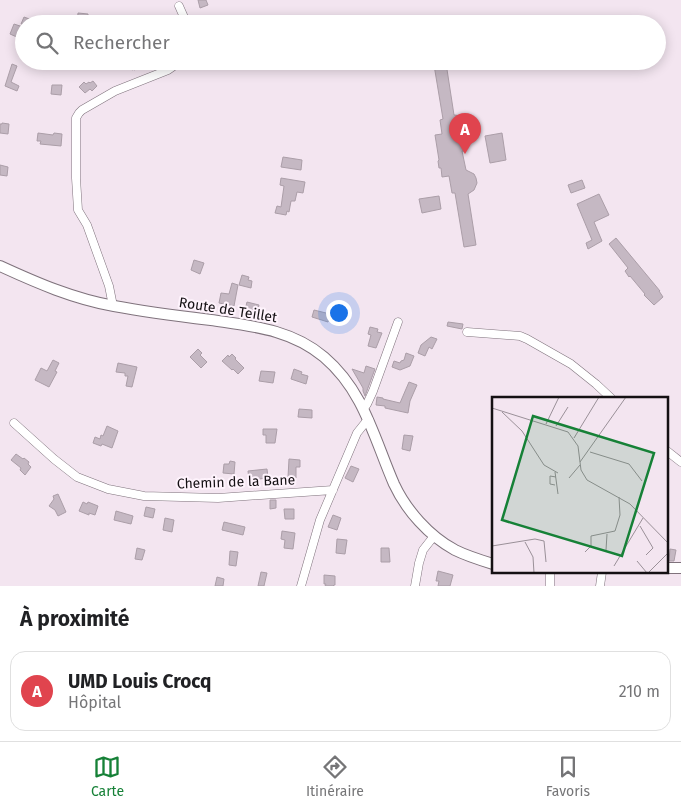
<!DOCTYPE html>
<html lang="fr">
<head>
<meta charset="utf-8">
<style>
  :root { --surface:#fff; --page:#f6f6f6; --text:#202124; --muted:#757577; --line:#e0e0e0; --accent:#168137 }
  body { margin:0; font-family:"Fira Sans",sans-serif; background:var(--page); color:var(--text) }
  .you { position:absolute; left:338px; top:312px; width:18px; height:18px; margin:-12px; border:4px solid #fff; border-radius:50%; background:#1a73e8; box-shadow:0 0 0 8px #1a73e833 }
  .badge { display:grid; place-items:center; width:32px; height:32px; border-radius:50%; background:var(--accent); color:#fff; font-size:16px; font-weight:700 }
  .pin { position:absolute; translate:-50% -41px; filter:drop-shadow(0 1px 2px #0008) }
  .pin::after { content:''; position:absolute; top:26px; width:18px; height:15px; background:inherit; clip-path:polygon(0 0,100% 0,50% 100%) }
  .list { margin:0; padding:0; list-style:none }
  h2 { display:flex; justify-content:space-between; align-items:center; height:65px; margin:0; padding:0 20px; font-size:21px }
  h2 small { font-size:16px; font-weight:400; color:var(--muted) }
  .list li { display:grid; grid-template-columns:32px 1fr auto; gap:15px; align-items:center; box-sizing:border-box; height:80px; margin:0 10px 10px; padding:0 10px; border:1px solid var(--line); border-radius:15px }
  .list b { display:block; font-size:19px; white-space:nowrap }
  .list p { margin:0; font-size:16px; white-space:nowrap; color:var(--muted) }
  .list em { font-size:16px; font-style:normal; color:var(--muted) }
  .icon { flex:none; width:28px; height:28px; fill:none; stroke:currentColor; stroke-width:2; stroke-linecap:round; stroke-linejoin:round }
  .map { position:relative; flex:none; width:681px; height:586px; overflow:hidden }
  .search { position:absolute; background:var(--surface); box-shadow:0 2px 12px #0003; left:15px; right:15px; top:15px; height:55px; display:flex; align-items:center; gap:12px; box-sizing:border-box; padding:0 18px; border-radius:28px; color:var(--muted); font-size:19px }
  .sheet { height:155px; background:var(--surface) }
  nav { display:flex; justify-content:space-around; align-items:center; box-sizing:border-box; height:70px; border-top:1px solid var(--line); background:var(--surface); font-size:14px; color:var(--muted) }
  nav a { display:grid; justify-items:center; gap:2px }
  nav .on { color:var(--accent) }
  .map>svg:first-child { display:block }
  .building { fill:#c5b8c3; stroke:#ab9ea8 }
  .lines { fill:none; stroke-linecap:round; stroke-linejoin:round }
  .minor-casing { stroke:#7f727c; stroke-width:9 }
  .major-casing { stroke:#7f727c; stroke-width:12 }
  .minor { stroke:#fff; stroke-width:8 }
  .major { stroke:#fff; stroke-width:10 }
  .labels { text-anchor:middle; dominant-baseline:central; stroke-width:4; stroke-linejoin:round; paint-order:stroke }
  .street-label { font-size:14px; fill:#141013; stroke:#fef3fc }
  .inset-road { fill:none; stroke:#9a9098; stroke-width:1 }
  .view { fill:#168137; fill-opacity:0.15; stroke:#168137; stroke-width:2.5 }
  .inset-edge { fill:none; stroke:#141013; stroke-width:2.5 }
</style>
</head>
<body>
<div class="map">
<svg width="681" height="586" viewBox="0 0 681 586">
  <rect width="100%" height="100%" fill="#f3e5f0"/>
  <path class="building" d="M198 0H206L208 5 200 8Z
    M78 13 88 14V24H77Z
    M24 17 32 20 30 24H21Z
    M161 17 162 19 167 17 169 24H143Z
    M14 24 23 27 19 38 10 34Z
    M129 61H154L134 70V69L132 70Z
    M446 63 454 115 463 116 467 124 466 132 460 137 461 146 464 145 465 151H462L466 170 474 174 476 178 477 183 474 190 468 194 476 245 464 247 455 193H452L449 176 442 177 441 168H439L438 161 439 160 435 135 442 134 440 120 443 119 434 65Z
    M12 64 17 66 11 82 19 86 17 91 5 86Z
    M93 81 97 86 92 91 90 89 85 93 79 87 84 82 86 84 89 82 90 83Z
    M52 85H62L61 95 51 94Z
    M2 123 9 124 8 134 0 133V124H2Z
    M38 133 53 135 54 133 62 134 61 146 40 144 41 141H37Z
    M502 133 506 160 490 163 485 136Z
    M283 157 302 160 301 170 281 167Z
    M0 165 8 167 7 176 0 175Z
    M281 178 305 182 303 193 297 192 295 201H291L289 212 287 211 286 215 275 213 277 206 281 207 284 186 280 185Z
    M582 180 585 188 571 193 568 185Z
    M599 194 609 215 594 222 602 241 588 249 586 243 592 240 577 204Z
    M439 196 441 209 422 213 419 199Z
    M616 238 660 291H659L663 297 654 305 644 295 645 294 630 276 629 277 625 271 628 268 609 244Z
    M194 260 204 263 200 274 191 270Z
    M242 275 249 277 248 280 252 281 251 288 239 285Z
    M232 283 238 285 234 306 219 303 221 293 229 294Z
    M247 302 259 305 257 313 245 310Z
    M314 310 330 314 328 322 312 317Z
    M448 322 463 324 462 329 447 326Z
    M370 327 378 329 377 332 382 333 376 348 368 346 371 335 368 334Z
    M431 337 437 339 432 349 429 347 425 356 418 353 421 345Z
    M198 349 202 353 200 355 207 362 201 368 190 357Z
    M406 353 414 356 410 366 400 370 392 367 394 361 400 363 401 361 404 360Z
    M232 354 236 358 235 359 244 368 238 374 233 369 232 370 222 361 228 355 229 357Z
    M53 360 59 363 55 371 57 372 49 387 35 380 41 368 47 371Z
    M118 363 137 367 132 387 126 386 128 376H125V373L116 372Z
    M366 366 375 369 365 396 363 391V388L352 369 364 373Z
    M294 369 302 372 301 374 308 376 306 384 291 379Z
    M261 371 275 372 273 383 259 381Z
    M409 382 417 385 410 401 408 413 385 408V406L376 405 377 397 383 398V399L400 403Z
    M299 409 312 410V418L298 417Z
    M107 426 118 431 112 448 102 444 101 446 93 443 95 437 100 439 101 435 103 436Z
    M263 429H277L275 443H266V435H263Z
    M404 435 413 436 410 451 402 449Z
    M16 454 23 459 24 458 29 462 28 464 31 467 25 475 20 470 21 468 11 460Z
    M289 459 300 460V467H296V478L288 477Z
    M230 461 235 462 234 474 223 473 224 464H229Z
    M351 466 359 469 353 482 345 478Z
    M267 469 268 478 249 480 248 471Z
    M58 494 66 512 58 516 55 510 49 506 54 499 53 496Z
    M270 500H276V508L270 509Z
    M83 502 87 504 88 502 98 506 95 515 89 513V515L79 511Z
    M146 507 155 509 153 518 144 516Z
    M284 509H294V519H285Z
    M116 511 133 516 131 524 114 520Z
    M333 515 341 518 337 530 328 527Z
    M165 518 174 520 172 532 163 530Z
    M224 522 245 527 243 535 222 530Z
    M282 531 295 533 293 549 284 548 285 540 281 539Z
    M337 539 347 540 345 554 336 553Z
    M137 548 145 550 142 560 135 559Z
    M381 548H389L390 562H381Z
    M670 549 676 550 674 561H669Z
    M230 551 238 552 236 566 229 565Z
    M438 571 453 575 450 586H438L439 581H436Z
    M261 572 267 573 264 586H258Z
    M324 575 335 576V585H334L333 586H325L326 584H324Z
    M217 577 224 579 223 586H215Z"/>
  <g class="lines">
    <defs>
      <path id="minor" d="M179 6 187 24
        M113 306 109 286 87 225 78 210 76 178V118L79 113 82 110 115 91 168 70 181 61
        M467 332 520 336 527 339 571 364 596 384 611 398
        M364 408 367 404 373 391 398 322
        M14 423 54 459 77 477 108 489 144 496 218 498 333 490
        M667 451 681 462
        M301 586 320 520 357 433 365 423 369 420
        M415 586 419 563 423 550 434 536
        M550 586V572
        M600 586 602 572"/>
      <path id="major" d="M0 266C37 283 74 299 114 306 146 312 178 316 211 320 251 326 291 329 324 357 364 391 374 438 394 484 406 510 429 536 455 550 467 556 480 560 493 564
        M667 568H681"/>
    </defs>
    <use href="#minor" class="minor-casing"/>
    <use href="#major" class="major-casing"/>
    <use href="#minor" class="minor"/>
    <use href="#major" class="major"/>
  </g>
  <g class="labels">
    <g class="street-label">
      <text transform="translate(228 310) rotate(9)">Route de Teillet</text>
      <text transform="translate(236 482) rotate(-2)">Chemin de la Bane</text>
    </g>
  </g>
  <g transform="translate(492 397)">
    <rect width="176" height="176" fill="#f3e5f0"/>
    <path class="inset-road" d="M0 11 76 35 86 49 89 73 95 83 138 107 177 147M10 15 30 34 52 68 66 76M54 27 67 0M64 29 76 10M82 41 107 0M98 55 137 67 150 84M88 65 134 0M63 75 66 97M77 81 88 68M63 88 58 87V79L64 80M148 129 161 151 154 158M33 145 41 160 42 176M0 149 43 142 52 144 54 165M114 153 115 137M93 155 99 149V139L123 134 128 118 127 100M145 164 155 176M122 169 151 121M156 176 177 155"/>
    <path class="view" d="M41 19 162 56 130 159 10 123Z"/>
    <rect width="176" height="176" class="inset-edge"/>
  </g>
</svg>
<div class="you"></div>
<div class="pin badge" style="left:465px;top:154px;background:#e0444e">A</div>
<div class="search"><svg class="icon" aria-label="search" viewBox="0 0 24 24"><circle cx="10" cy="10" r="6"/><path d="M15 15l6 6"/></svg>Rechercher</div>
</div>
<section class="sheet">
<h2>À proximité<small></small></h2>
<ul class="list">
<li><span class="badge" style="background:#e0444e">A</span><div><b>UMD Louis Crocq</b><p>Hôpital</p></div><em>210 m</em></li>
</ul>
</section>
<nav>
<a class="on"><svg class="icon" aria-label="map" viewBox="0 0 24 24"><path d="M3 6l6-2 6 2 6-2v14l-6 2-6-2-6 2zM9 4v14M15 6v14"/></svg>Carte</a>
<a><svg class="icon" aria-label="directions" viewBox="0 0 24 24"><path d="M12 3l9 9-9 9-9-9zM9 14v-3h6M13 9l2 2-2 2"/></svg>Itinéraire</a>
<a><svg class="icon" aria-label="saved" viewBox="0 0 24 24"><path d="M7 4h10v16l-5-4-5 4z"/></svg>Favoris</a>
</nav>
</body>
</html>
